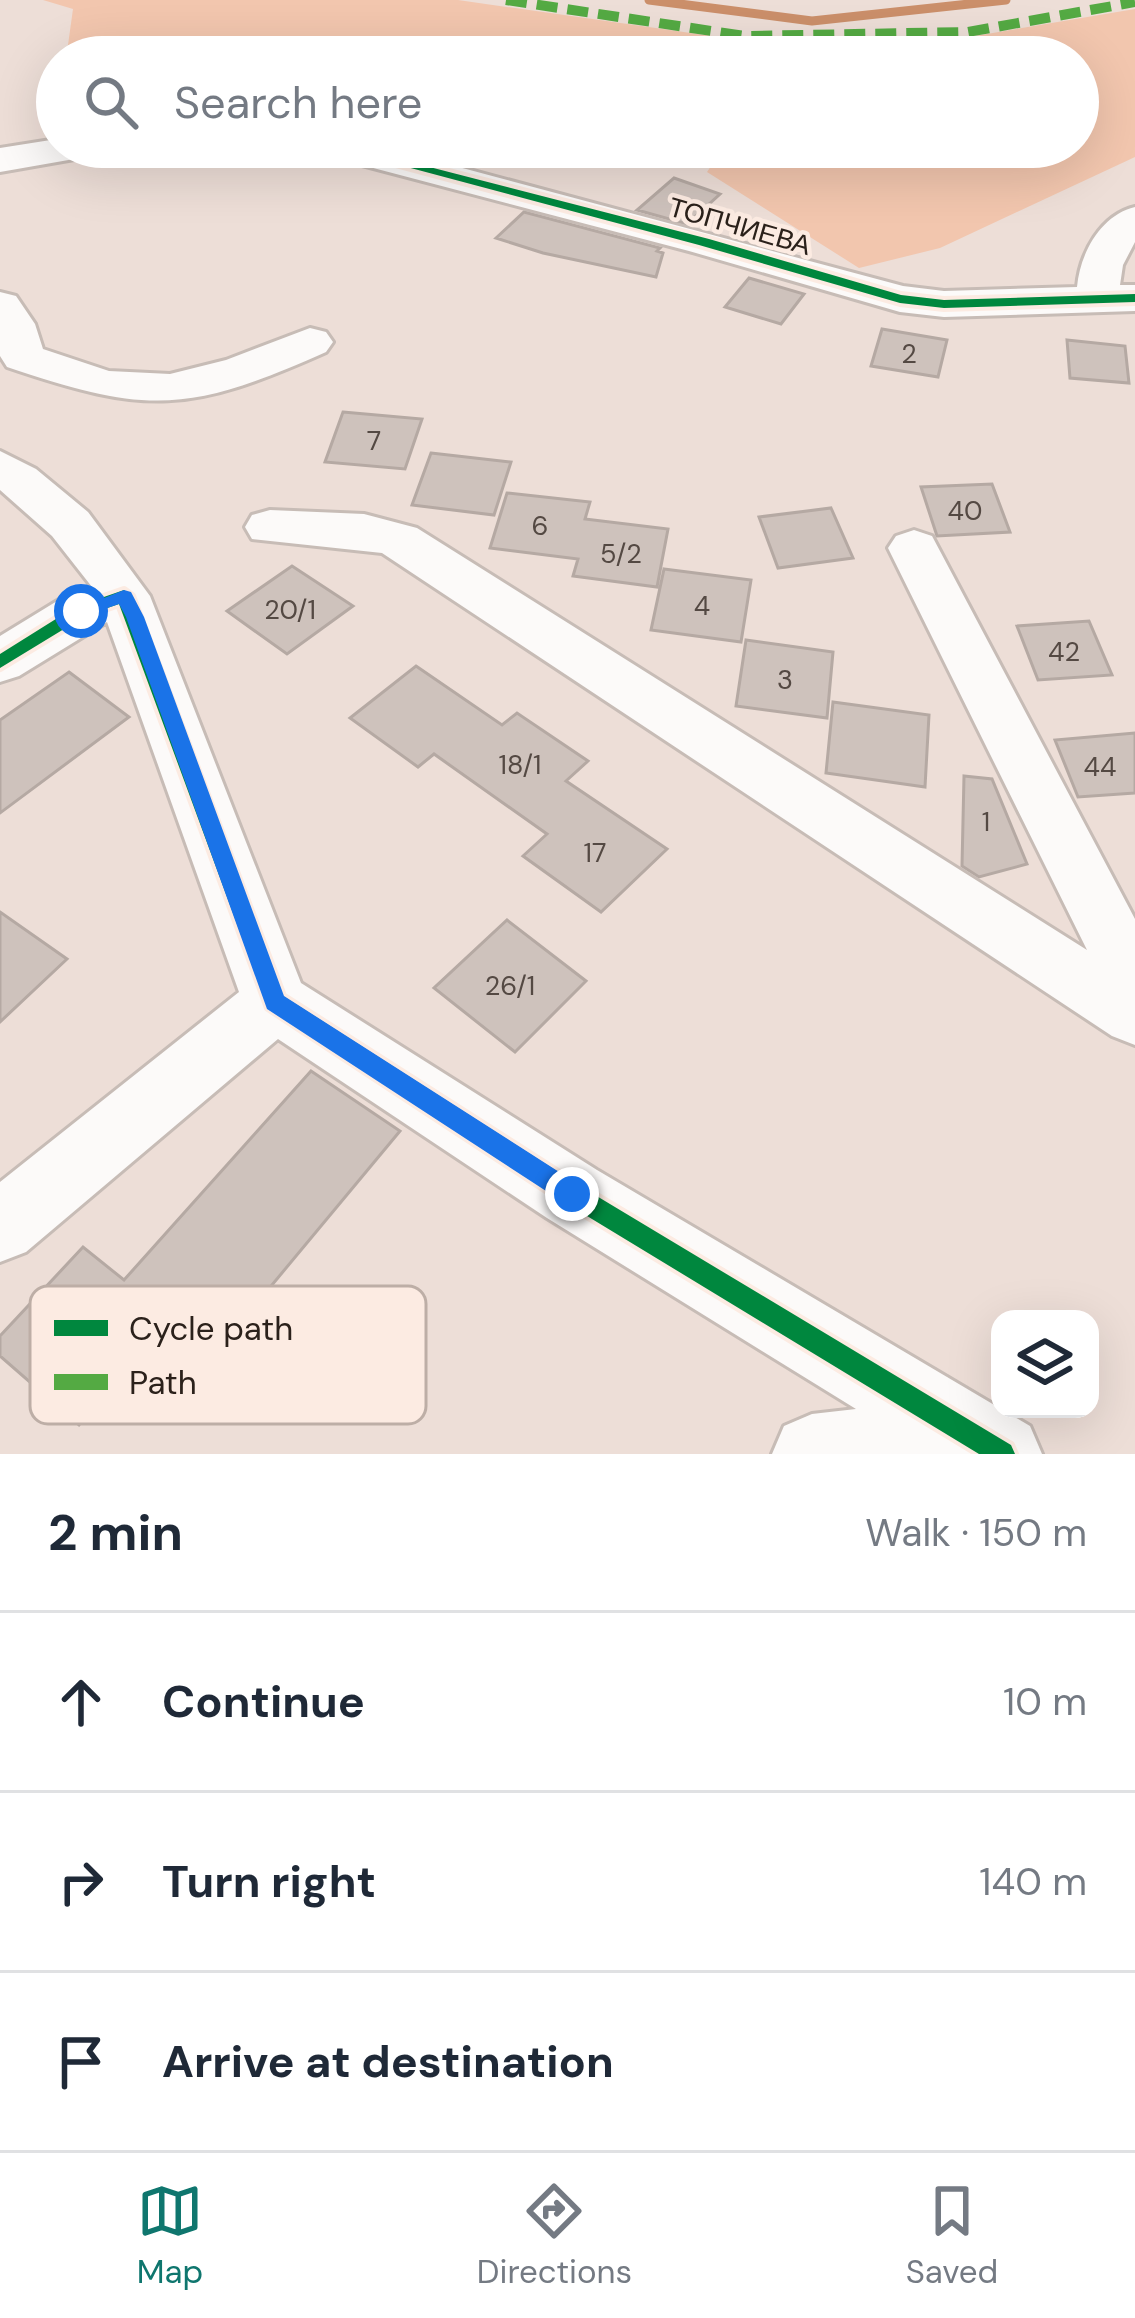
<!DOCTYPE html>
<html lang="en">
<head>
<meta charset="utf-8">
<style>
  :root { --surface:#fff; --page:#f2f2f3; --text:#1f2937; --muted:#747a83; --line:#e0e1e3; --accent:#0f766e }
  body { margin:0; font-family:"DM Sans",sans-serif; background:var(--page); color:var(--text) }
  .controls { position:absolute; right:36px; bottom:36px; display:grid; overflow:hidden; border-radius:24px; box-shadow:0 12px 48px #0002 }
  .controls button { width:108px; height:108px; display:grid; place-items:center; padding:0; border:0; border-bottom:3px solid var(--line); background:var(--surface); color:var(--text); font:60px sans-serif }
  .stop { position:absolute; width:36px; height:36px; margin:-27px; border:9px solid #1a73e8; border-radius:50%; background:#fff }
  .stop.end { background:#1a73e8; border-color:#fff; box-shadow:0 3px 12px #0008 }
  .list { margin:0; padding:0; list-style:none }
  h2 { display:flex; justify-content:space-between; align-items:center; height:156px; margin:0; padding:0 48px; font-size:51px }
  h2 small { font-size:39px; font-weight:400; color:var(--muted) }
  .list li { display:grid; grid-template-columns:78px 1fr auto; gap:36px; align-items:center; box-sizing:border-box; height:180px; padding:0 48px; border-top:3px solid var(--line) }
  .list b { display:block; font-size:45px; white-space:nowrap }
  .list em { font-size:39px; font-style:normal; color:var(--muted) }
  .icon { flex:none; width:66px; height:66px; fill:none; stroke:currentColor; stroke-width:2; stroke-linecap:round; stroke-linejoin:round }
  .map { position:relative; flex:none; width:1135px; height:1454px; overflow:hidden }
  .search { position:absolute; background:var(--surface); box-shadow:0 12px 48px #0002; left:36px; right:36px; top:36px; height:132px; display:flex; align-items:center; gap:30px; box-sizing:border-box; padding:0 42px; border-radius:66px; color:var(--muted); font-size:45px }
  .sheet { height:696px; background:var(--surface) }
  nav { display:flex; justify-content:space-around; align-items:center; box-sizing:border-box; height:168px; border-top:3px solid var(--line); background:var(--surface); font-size:33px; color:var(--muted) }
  nav a { display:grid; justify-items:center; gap:6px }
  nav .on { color:var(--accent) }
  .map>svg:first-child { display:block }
  .green { fill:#f2c6ae }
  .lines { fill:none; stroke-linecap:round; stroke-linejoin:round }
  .stream { stroke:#cb8f6a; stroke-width:9 }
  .building { fill:#cec2bc; stroke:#b5a9a3; stroke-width:3 }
  .minor-casing { stroke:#c7bcb6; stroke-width:6 }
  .minor { fill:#fcfaf9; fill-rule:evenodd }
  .quiet { stroke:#54aa43; stroke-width:10; stroke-dasharray:21 10; stroke-linecap:butt }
  .cycleway-casing { stroke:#fcebe2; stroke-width:8 }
  .cycleway { fill:#00873e; fill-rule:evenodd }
  .route { fill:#1a73e8 }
  .labels { text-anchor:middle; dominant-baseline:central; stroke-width:9; stroke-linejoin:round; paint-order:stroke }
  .far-street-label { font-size:27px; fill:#2b211b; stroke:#fcebe2 }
  .number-label { font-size:27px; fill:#544943 }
  .key { fill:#fcebe2; stroke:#bdaea6; stroke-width:3 }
  .key-label { font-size:33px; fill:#2b211b }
</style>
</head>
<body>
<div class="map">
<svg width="1135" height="1454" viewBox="0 0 1135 1454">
  <rect width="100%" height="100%" fill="#edded7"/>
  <path class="green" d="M43 0H458L761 43 975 36 1135 9V157L940 248 859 268 707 172 724 147H1078V57H525L523 53 426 52 397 57H218L173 48 68 45 73 9Z"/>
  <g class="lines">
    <path class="stream" d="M649 0 812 21 1006 0"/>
  </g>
  <path class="building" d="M674 178 720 194 687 224 637 210Z
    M524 212 660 248 657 251 663 253 656 277 543 253 496 238Z
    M749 278 804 294 781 324 725 307Z
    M882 329 947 340 938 377 871 366Z
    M1067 340 1125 346 1129 383 1070 378Z
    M343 412 422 419 405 469 325 462Z
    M431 453 511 462 494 515 412 505Z
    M992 484 1010 532 937 536 921 487Z
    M507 493 590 502 585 519 668 529 657 587 573 576 578 559 490 548Z
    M831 508 853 558 778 568 759 517Z
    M292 566 353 606 287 654 227 611Z
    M664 569 751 580 741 642 651 630Z
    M1089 621 1112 675 1038 680 1017 626Z
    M746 640 833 652 827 718 736 706Z
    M416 666 502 725 517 713 588 761 566 781 667 849 601 912 523 856 547 834 434 754 418 767 350 718Z
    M69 672 129 717 0 813V720Z
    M833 702 929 715 925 787 826 773Z
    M1135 733V793L1078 797 1055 740Z
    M964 776 992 779 1027 864 979 877 962 866Z
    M0 912 67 959 0 1022Z
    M507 920 586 981 515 1052 434 988Z
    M311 1071 400 1131 227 1339 184 1304 79 1425 0 1356V1336L83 1247 124 1280Z"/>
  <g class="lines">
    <defs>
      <path id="minor" d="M57 139V147H102L97 155 0 172V148Z
        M319 147H384L903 286 944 291 1077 287C1080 253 1101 215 1135 207V242L1123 265 1120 285H1135V311L944 317 900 312 689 251 324 155Z
        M0 292 16 296 35 324 43 349 109 371 170 374 226 360 310 328 326 332 333 342 326 352C189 413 148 415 7 367L0 356Z
        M0 451 36 469 88 512 150 596 301 983 597 1170 1030 1426 1042 1454H772L784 1426 812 1414 856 1409 547 1218 278 1039 26 1252 0 1262V1182L239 992 107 622 19 676 0 682V636L62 598 92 587 52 536 0 490Z
        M270 510 364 514 417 528 1087 950 888 548 896 536 914 530 932 536 1135 919V1045L1112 1036 382 553 252 539 245 527 252 515Z"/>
    </defs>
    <use href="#minor" class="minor-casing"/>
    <use href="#minor" class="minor"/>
    <path class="quiet" d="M506 0 745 36 968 32 1135 2"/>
    <defs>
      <path id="cycleway" d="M332 147H352L709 239 901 295 944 300 1135 294V302L944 308 900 303 699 245Z
        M124 590 132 596 283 996 580 1186 1011 1445 1015 1454H979L564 1202 268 1008 119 604 87 615 0 668V654L75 607Z"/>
    </defs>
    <use href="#cycleway" class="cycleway-casing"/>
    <use href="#cycleway" class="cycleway"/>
  </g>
  <path class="route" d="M124 590 131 592 144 617 284 996 581 1186V1202H563L267 1009 126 617 119 604 81 617 72 611Z"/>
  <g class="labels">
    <g class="far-street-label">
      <text transform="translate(740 226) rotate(16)">ТОПЧИЕВА</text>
    </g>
    <g class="number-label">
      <text x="909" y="353">2</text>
      <text x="374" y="440">7</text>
      <text x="965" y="510">40</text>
      <text x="540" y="525">6</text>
      <text x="621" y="553">5/2</text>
      <text x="702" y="605">4</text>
      <text x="290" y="609">20/1</text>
      <text x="1064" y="651">42</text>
      <text x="785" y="679">3</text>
      <text x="520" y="764">18/1</text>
      <text x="1100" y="766">44</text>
      <text x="986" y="821">1</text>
      <text x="595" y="852">17</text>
      <text x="510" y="985">26/1</text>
    </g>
  </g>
  <rect x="30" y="1286" width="396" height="138" rx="18" class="key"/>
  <rect x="54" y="1320" width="54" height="16" fill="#00873e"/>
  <rect x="54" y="1374" width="54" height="16" fill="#54aa43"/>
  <g class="key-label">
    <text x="129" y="1340">Cycle path</text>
    <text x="129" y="1394">Path</text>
  </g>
</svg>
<div class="controls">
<button><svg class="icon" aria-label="layers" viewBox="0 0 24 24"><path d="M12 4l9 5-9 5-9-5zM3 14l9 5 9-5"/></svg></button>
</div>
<div class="stop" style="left:81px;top:611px"></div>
<div class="stop end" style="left:572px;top:1194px"></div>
<div class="search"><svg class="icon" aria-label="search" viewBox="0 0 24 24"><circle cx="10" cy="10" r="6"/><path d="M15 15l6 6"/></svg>Search here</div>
</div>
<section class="sheet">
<h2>2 min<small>Walk · 150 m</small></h2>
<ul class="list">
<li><svg class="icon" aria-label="ahead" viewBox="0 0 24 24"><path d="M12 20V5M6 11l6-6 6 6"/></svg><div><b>Continue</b></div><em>10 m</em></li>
<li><svg class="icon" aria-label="right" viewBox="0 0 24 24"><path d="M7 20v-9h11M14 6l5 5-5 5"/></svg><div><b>Turn right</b></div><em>140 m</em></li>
<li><svg class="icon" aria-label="arrive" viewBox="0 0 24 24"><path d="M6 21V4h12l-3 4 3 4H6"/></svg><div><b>Arrive at destination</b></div></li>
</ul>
</section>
<nav>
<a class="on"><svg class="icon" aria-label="map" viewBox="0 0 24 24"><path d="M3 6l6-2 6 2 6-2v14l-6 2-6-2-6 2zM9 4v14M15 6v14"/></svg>Map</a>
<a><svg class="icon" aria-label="directions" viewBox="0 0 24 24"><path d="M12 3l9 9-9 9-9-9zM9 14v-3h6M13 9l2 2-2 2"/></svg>Directions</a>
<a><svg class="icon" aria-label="saved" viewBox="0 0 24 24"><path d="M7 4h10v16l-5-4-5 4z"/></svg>Saved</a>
</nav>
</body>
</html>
